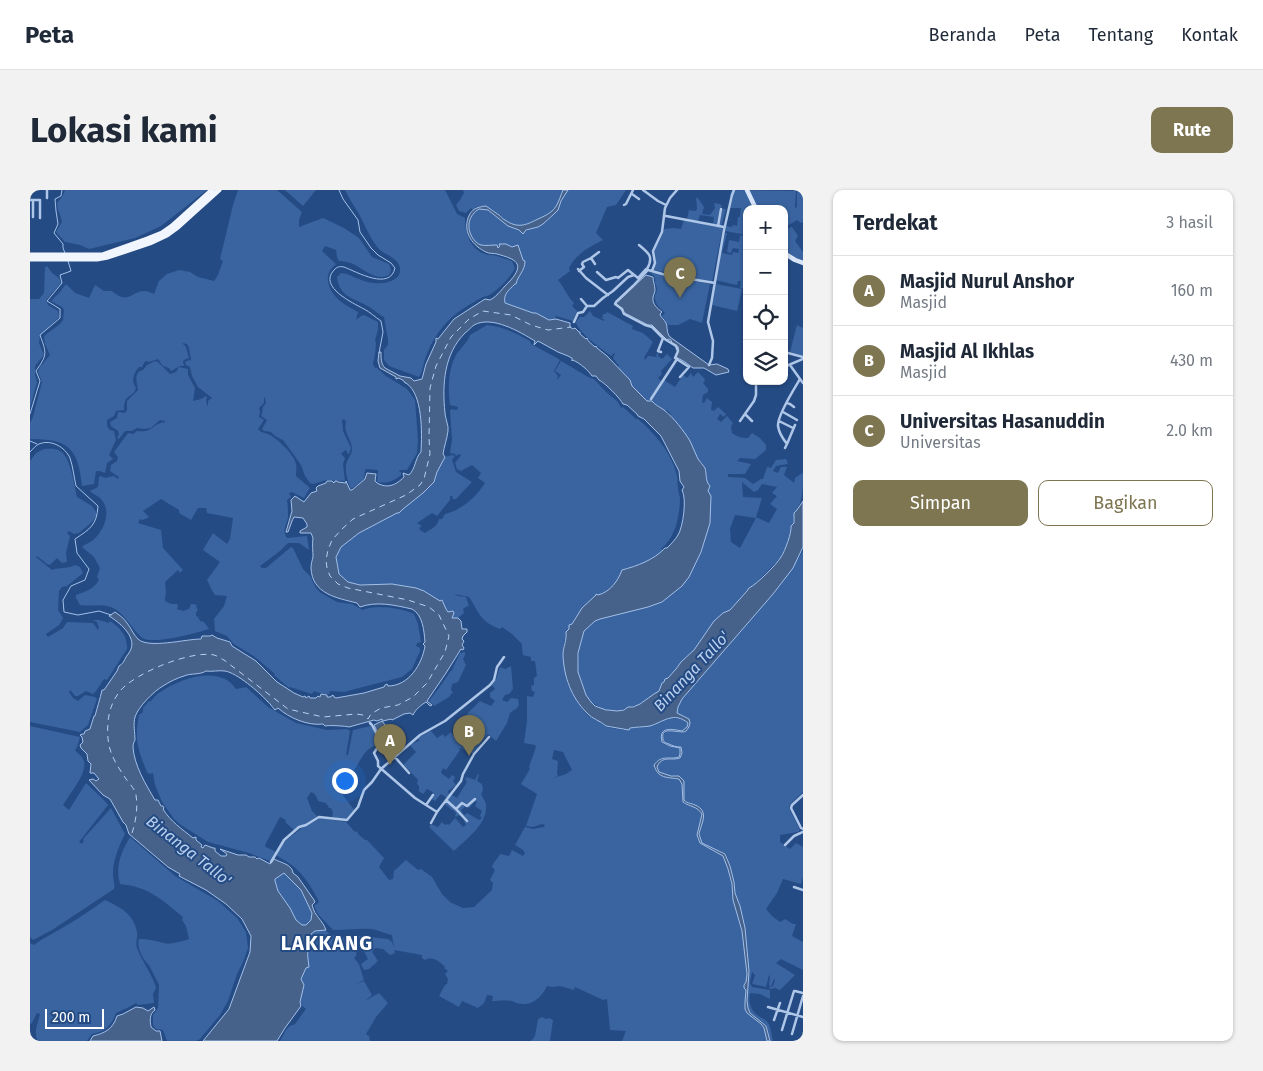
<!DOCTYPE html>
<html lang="id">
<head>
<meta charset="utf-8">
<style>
	body { margin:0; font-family:"Fira Sans",sans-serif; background:#f2f2f3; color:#1f2937 }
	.controls { position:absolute; right:15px; top:15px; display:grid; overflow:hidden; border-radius:10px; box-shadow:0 1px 4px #0004 }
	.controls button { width:45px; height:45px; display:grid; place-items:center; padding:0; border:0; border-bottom:1px solid #e0e1e3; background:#fff; color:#1f2937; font:25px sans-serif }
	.scale { position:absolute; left:15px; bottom:12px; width:59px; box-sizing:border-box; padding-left:5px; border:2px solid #fff; border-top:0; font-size:14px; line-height:18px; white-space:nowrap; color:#fff; -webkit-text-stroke:4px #254b84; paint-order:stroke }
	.you { position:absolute; left:314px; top:590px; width:18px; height:18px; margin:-12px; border:4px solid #fff; border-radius:50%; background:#1a73e8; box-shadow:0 0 0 8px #1a73e833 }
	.badge { display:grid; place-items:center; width:32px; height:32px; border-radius:50%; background:#7e7551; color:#fff; font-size:16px; font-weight:700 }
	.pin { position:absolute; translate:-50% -41px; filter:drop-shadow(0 1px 2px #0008) }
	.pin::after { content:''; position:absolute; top:26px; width:18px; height:15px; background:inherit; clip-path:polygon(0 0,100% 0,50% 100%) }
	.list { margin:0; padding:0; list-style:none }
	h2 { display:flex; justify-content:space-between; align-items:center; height:65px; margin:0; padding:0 20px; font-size:21px }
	h2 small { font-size:16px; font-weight:400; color:#747a83 }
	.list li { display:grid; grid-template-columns:32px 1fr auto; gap:15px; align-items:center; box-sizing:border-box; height:70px; padding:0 20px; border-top:1px solid #e0e1e3 }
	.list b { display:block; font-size:19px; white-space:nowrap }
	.list p { margin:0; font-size:16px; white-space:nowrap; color:#747a83 }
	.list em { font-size:16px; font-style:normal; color:#747a83 }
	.actions { display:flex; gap:10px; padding:15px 20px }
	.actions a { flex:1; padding:11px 0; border:1px solid #7e7551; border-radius:10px; text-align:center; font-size:18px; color:#7e7551 }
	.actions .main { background:#7e7551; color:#fff }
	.icon { flex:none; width:28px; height:28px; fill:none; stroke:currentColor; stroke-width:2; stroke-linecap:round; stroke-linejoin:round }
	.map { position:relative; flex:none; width:773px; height:851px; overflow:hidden; border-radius:10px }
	header { display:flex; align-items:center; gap:30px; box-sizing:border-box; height:70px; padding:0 25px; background:#fff; border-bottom:1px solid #e0e1e3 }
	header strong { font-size:24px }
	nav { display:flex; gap:28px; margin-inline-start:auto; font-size:18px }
	.intro { display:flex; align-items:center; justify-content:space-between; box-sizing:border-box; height:120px; padding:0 30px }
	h1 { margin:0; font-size:35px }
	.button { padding:12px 22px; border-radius:10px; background:#7e7551; color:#fff; font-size:18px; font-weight:700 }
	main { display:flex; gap:30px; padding:0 30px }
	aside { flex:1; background:#fff; border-radius:10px; box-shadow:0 1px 4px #0004 }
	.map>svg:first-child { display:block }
	.green { fill:#3964a0; fill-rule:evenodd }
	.water { fill:#46628b; stroke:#a2c0e9; fill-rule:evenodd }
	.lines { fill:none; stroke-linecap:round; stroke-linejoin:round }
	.stream { stroke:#a2c0e9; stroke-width:1 }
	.ferry { stroke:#b9d0ef; stroke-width:1; stroke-dasharray:6 5; stroke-linecap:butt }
	.street { stroke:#aec6e8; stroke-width:2.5 }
	.secondary { stroke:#d8e4f7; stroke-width:4.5 }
	.primary { stroke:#f0f5fe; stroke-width:5 }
	.labels { text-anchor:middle; stroke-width:4; stroke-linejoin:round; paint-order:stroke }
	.water-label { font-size:16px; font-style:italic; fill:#b9d0ef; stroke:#254b84 }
	.district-label { font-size:20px; font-weight:bold; letter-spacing:1px; fill:#fff; stroke:#254b84 }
</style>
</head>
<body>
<header>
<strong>Peta</strong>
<nav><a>Beranda</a><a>Peta</a><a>Tentang</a><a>Kontak</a></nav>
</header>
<div class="intro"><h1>Lokasi kami</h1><a class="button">Rute</a></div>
<main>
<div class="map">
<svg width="773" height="851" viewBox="0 0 773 851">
	<rect width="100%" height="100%" fill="#254b84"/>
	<path class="green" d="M 35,0 L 177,0 L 131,36 L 105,48 L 59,59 L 50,55 L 35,52 L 26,42 L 32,32 C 31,25 27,20 27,13 L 32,7 Z
		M 208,0 L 247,0 L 272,22 L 269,30 L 269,37 L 293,28 L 314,38 L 329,48 L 342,67 L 359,74 L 361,80 L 359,85 C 344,92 334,78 321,73 C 317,72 313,71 309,71 L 307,67 L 306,60 L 295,56 L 292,61 L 306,74 C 300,79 297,84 298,91 C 301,108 314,114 328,122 L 326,130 L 331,126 L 334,125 L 348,132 L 348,140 L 345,150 L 346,153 L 345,165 L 343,174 L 345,178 L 347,178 L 356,186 L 377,199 L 385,210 L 388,250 L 387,263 L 377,280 L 370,280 L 369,282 L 371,282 L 371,285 C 364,291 357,294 347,292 L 348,280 L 337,279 L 335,280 L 334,289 L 321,299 C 318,292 315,282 316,275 C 317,269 322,265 322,259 C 322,249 313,243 316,232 L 314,229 L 312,230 L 313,241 L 321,258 L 319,264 L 317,263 L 317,261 L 315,260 L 311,264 L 315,268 L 313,274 L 315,291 L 297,290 L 283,294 L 280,293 L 275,286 L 271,275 L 264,265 L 253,250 L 245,246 L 241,242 L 234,241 L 232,239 L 237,230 L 231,226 L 232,224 L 233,217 L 236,213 L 235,208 L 234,207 L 234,213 L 229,218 L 230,222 L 229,227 L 234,230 L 228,239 C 231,243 233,242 238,244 C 247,248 264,264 266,274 C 267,277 266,282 266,286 L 280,298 L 274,308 L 262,302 L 259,303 L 261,307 L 257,310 C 258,316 258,322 258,328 C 256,336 252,340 257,348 L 277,346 L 279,360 L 269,353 L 258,353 L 250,361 L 230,376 L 232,378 L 236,378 L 261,357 L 263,358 L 273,379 L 280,386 L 286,398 L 291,403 L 307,412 L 322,414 L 333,420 C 345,414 371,418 384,424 L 388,434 L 391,452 L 387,453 L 386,456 L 390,458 L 390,461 L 382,479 L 372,487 L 325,499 L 314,502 L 300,501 L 299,504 C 294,504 288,503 284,501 L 282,504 L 260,497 L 259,498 L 244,485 L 245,484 L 225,467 L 204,454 L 197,446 L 185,441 L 184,429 L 194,416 L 197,406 L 185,405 C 181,400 180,395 177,390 L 190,372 L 173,360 L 183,343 L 197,354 L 200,349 L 203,328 L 177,323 L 176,318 L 168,318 L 161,330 L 149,323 L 149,320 L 131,309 L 113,321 L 119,327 L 113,330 L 110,329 L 108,333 L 131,340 L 133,358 L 153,380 L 150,383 L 148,380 L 135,392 L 136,403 L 135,408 L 135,411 L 141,414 L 147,414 L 148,416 L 147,419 L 153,421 L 159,419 L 161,414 L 163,414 L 167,415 L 166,417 L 168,420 L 166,422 L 166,426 L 168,427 L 170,431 L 174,432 L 179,439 C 166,443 120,456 111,447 C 100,437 95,423 81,417 C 71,413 60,417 50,415 L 46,408 L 46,405 C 55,402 65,398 69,390 L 67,387 L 70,378 L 64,367 L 52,357 C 55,354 59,353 62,351 C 74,341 83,321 70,308 C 66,305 63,304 60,301 L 68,297 L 69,287 L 71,286 L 75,288 L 84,286 L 88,289 L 89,287 L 80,281 L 81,275 L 87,271 L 88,267 L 84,262 L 98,243 L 103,244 L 107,241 C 123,243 121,235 134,232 L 135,233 L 135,231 L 130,230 L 121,238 L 114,239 L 107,238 L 102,241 L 95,241 L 89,249 L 87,247 L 89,245 L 88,241 L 81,236 L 80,232 L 87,228 L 88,222 L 95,223 L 97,220 L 97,211 L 108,200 C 107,193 103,182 113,180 L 117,175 L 125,171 L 128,172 L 140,184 L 146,182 L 149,177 L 158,179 L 158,185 L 165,198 L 163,211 L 171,209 L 176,206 L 177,207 L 176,210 L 177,215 L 178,216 L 178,211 L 182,208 L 168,197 L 162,186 L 160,177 L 156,175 L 155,173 L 156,171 L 161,170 L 159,158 L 157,154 L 152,153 L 156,157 L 159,168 L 156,169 L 153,171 L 154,176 L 150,176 L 141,181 L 139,178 L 133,176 L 128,169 L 119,172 L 116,171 L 114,173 L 112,177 L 109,177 C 103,184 101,190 106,198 C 102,210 94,202 94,220 L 86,221 L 84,226 L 77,230 L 77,236 L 80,240 L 84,241 L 86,250 L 79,265 L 83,269 L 77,273 L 75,283 L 70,281 L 66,281 L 64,294 L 52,296 C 48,257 38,249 0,249 L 0,233 L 3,227 L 12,192 L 8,182 L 10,177 L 20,165 L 15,154 L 14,146 L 30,134 L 33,130 L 34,120 L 32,117 L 21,111 L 30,102 L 36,94 L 45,103 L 59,108 L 65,95 L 74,101 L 82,101 C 99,116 101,100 116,101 C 119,102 122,103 124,104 L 129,91 L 137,84 L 149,80 L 160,82 L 168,87 L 184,91 L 188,85 L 193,71 L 190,69 L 203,15 Z
		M 255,0 L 286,0 L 273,16 Z
		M 315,0 L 415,0 L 427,24 L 435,28 C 435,43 440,59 455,64 C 456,65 462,65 463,65 C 470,67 476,69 482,71 L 485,78 C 480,88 470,98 461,104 C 458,106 455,106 451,108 C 440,114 428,121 419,130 C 408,141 400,154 395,169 C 393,175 393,181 389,187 L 359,176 L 354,170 L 354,160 L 358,155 L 358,150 L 354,127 C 349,125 346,121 341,118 C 327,109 309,108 307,87 L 311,83 C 318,83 322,87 329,89 C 335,92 344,94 352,93 C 362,93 374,86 369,75 C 365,66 354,65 348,58 C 340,48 335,35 329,24 C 324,16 319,8 315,0 Z
		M 433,0 L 533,0 L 525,19 L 521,23 L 499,35 L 489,36 L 479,33 L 473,29 L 470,25 L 456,16 L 446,17 L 443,20 L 441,18 L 436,23 L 429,21 L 426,15 L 430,10 L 434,3 Z
		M 538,0 L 596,0 L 586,15 L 577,17 L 566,43 L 573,50 C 559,57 546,64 539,78 L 540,81 L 528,90 C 534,97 537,106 544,113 L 542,116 L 547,121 L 543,131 L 526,126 L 525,126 L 526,129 L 519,130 L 506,123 L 503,123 L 475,113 C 472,103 480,98 487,92 L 487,90 C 494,79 493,69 489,57 L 488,55 L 482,57 L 480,55 L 470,56 L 469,58 L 466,55 C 461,55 455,56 451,55 C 447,54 444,50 442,47 C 436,36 439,25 449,19 L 457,20 L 478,36 L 492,42 L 508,37 L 517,31 L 528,20 L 531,11 Z
		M 702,0 L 766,1 L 765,18 L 767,17 L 767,0 L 773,0 L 773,32 L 771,33 L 767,30 L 757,36 L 758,38 L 762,37 L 768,46 L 765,51 L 773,62 L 773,72 L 768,71 L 754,61 L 754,19 L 717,19 L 717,45 L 695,41 L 696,36 L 702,37 L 703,35 L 707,36 L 708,27 L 710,27 L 711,18 L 700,18 L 703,7 L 700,6 Z
		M 666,8 L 668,8 L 674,17 L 672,24 L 680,25 L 685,18 L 684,13 L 690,14 L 692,16 L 690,18 L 687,35 L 683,34 L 684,27 L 670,25 L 668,31 L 657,29 L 659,20 L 666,21 L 667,18 Z
		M 692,19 L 696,19 L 691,38 L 693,38 L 692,41 L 682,92 L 624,80 C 628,70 623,67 625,59 C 628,52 633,47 634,39 L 644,38 L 651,39 L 654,30 L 688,37 Z
		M 695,43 L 697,43 L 692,63 L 702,65 L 703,62 L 708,63 L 709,59 L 703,58 L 701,63 L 697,62 L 699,50 L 709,52 L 710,45 L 717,47 L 717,88 L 715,99 L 710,98 L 711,91 L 708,91 L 707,95 L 685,90 Z
		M 17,76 L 22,83 L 29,88 L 31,93 L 16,110 L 18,115 L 28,121 L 29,127 L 10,145 L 9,153 L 14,165 L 5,176 L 5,185 L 7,192 L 0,218 L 0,109 L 9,109 L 14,103 L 15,78 Z
		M 619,82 L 680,94 L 672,133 L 660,129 L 648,135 L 638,135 L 632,126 L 635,123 C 631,119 626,115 625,109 C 624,101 630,103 625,93 C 626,87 624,85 619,82 Z
		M 686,94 L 712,99 L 707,121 L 682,115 Z
		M 560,121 L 563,126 L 574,131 L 574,129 L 572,129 L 573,124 L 576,124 L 577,122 L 603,136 L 602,139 L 613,143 L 623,152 L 614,168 L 615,170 L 618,166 L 627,167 L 626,165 L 629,162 L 628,166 L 632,169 L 637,164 L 642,169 L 631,181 L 632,184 L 628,188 L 632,192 L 634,190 L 645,197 L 653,185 L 657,188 L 661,183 L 663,187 L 668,182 L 674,188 L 675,191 L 673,193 L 678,199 L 678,202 L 673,205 L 672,212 L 674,213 L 677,208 L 682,212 L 681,220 L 684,221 L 688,217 L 696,224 L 694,227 L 690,224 L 687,229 L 691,232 L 697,226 L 703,233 L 701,237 L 702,243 C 707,247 712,248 718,248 L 722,243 L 730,248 L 736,255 L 736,260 L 725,269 L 710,268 L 707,271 L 721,274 L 715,284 L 698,284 L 698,287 L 715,288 L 723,294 L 731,289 L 733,289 L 737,277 L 741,278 L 746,270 L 756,269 L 758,273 L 757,274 L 746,276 L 743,281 L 748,283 L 751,277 L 757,277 L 754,285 L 764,293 L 765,288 L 772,283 L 773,284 C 773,298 773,314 764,323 L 762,342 L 751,367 L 727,392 L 721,398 L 719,398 L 700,420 L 693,423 L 684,431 L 664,460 L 651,472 L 646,479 L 632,494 L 629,501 L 610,514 L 587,521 L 573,519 L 561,512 L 556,505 L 548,482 L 549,457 L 554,441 L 565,431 L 570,429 L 618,417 L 632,412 L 659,387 L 671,362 L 680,305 L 678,301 L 680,296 C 675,291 677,285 675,278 C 673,275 670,272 668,269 C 660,254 653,238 640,226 L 641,224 L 637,220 L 635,221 C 629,217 623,211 617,211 L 602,196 L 588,177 L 589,176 L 583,168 L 585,164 L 584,163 L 581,166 C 572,159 548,143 546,132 L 550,127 L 554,127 ZM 712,292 L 724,302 L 728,300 L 732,294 L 747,297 L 742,303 L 747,306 L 740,314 L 747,319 L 739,333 L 726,327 L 732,308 L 713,307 ZM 705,325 L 726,328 L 710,358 L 701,352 L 700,339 Z
		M 457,135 C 474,137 485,143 500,151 L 501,154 L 527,168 L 530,170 L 524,181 L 528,186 L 527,190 L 531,185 L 525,181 L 531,171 L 560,188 L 564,189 L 576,202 L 588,212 L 591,218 L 593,217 L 606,229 L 608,229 C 625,244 642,263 647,286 C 648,290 647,294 648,298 C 648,302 650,305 650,309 C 650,318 648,328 646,336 C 642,346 639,352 631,359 L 633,360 L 632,362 C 622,369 605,378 594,379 C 589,387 584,397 575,403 C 569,407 565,406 559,412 C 545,425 532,445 533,465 C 533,470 535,475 536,480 C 536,484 536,488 537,492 C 540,501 550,517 557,524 C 563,530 571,531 576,537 L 593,540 L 602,537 L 605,538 L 619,536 L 638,528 L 653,529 L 658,533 L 657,537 L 652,541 L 642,539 L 632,543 L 632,552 L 636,555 L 650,558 L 650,564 L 649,567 C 639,569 631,564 624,575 C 628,588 638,587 649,589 L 653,594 L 653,612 C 660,617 667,616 672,624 L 667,645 L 670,653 L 693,666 L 698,679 L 702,694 L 703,710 L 712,741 L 713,749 L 717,784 L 715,819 L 725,830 L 735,838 L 737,851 L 592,851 L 596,841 L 580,840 L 577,809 L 573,810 L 545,797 L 544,800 L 530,796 L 522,797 L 517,796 C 513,805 504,815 493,814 C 489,814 486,813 482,811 C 476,810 468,811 462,811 L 463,806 L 457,805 L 454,813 L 448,818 L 432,811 L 429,817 L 409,806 L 415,795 L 417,794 L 418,789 L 415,784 L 418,781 L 414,778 L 415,777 C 409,771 403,766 395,770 L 392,768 L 392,765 L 364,760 L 365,763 L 360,765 L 353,759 L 345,758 L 342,762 L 348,771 L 339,779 L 334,780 L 331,774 L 338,769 L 334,761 L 326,754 L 324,756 L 327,760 L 326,766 L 324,768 L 329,774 L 334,790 L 325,794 L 334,791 L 342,805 L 335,811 L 349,803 L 358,813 L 346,827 L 336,844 L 339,846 L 340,851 L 250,851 L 256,840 L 260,836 L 265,834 L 276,819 C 266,812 271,805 274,795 L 271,790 L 273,782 L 276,778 L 279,777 C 279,774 278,771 278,769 C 277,761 279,751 281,743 L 285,741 L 295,740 L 300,744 L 315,748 L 330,746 L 358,749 L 362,752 L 364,758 L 362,745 C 355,744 349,740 342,739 C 329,738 316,740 303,740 L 288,724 L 284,716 L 289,712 C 283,699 274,685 263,676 C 258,672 252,669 246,665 L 253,653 L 274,636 L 265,641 L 255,632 L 256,630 L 250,627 L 235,655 L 236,657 L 246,662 L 240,671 L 219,663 L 178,652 L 151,635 L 144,629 L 132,612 L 125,595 L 123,583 L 119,584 L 117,582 C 108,560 104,549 109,525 L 113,522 L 113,518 L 119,511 L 120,512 C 124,508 127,503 132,501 C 152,488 190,475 206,499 L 216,497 L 238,517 L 266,533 L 297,540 L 317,539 L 320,541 L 316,565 L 318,565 L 323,540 L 341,536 L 349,549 L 345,556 C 335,558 330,572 324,580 C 322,583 318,585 316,589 C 312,594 312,598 310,603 L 312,604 L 325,621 L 316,630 L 302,627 L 303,623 L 301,618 L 299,618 L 296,613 L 288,611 C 287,607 285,603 281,602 L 277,608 L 282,621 L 288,627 L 280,634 L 291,628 L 316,632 L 325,642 L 327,641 L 328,644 L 335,650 L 337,650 L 354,668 L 349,677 L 359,690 L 363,689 L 364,681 L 376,670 L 388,680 L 391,679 L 402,687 L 412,704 L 420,712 L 433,718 L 444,717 L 462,700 L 463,693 L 460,690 L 465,680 L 462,677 C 463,672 468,669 470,664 L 479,666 L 482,660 L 493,666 L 495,663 L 493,660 L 485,655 L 495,637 L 503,639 L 514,637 L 515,635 L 512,634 L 503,637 L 496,636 L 507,604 L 491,594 L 500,579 L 499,577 L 506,557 L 505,555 L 494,553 L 497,531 L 497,506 L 503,507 L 505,502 L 502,501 L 501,496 L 504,495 L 504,488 L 507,486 L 505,471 L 501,471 L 501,467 L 493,465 L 492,458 L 492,454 L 482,444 L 472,437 L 470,439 C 449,431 450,423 439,407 L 424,404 L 428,406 L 436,407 L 439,416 L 436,417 L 433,419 L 434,423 L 428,428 L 423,429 L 422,427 L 423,423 L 418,422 L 410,411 L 386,398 L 362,394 L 330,395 L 318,392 L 309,384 L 306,367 L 311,357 L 329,343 L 367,323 L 369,323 L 382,311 L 393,303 L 404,292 L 407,282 L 415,267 L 422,265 L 425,266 L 422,270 L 426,282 L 442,292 L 426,309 L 423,309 L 422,306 L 420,306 L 420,310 L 407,326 L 402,323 L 387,333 L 392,336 L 389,338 L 390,340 L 395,343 C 401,339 408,336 409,329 L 412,329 L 415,324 C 432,320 446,307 455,293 L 448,288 L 451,283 L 442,275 L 431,281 L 427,279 L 425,273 L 431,265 L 429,264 L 426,266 L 425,264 L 420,263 L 422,249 L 420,221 L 421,219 L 427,220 L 428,217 L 420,215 C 418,200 418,181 425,167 C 428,160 439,151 440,145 ZM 524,560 L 533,562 L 542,580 L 536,584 L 521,589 L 528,586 L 527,583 L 528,571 L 522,569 Z
		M 767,135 L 773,138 L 773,166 L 760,162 Z
		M 14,259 C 20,259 25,258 30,261 C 41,267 44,295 47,307 L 62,316 L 66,322 L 66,327 L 62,332 L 49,343 L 44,344 L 39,341 L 37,343 L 40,346 L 36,363 L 37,372 L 32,373 L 27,368 L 20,375 L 17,374 L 7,366 L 6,367 L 22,380 C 30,377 38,379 45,375 L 50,377 L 53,383 L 37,396 L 32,397 L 29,401 L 28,420 L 33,428 L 29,435 L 16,444 L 18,447 L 33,438 L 37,432 L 63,433 L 68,440 L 69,438 L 67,432 L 63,430 L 69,430 L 79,433 L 80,431 C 90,437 98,447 97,459 L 77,490 L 74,489 L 66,501 L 63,504 L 56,501 L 48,506 L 45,506 L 41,501 L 40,500 L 39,502 L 43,508 L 48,511 L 55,505 L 65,507 L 67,509 L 58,535 L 50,542 L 0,532 L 0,271 L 6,263 Z
		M 773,361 L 773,602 L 760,614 L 759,618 L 770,640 L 768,642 L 750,645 L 750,652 L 760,659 L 766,653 L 773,657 L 773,687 L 771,694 L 753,689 L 747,703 L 736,719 L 742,726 L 750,732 L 755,729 L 763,734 L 766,734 L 762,746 L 773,752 L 773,780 L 751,769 L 746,773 L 765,785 L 750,800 L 745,798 L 740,799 L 739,797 L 743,796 L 745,790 L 744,789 L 741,796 L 739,796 L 740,786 L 739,785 L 736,797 L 722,794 L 725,785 L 722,782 L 720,793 L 722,797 L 740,800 L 740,809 L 730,804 L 720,803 C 718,813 721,821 730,827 C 734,829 738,831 739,835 C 741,839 742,847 743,851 L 740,851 L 736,836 L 720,823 L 718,818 L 717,811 L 719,781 L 710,716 L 705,703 L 704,692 L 700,676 L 696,664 L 672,653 L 669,644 C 671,634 680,621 665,615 C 660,613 658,614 654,610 L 654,598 L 649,586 C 642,586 636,585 628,582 C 623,565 641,571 650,568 L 652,563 L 651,557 C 646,557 638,556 634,552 C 630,547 636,540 642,540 C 643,540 649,542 650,543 L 658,539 L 659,529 L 646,523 L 648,517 L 652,509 L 743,404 L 762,378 Z
		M 435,462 L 435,465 L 433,469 L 436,475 L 428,492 L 422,494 L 421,500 L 423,502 L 419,507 L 404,516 L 399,511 L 409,498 L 420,482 L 422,480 L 430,463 Z
		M 481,476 L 483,499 L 479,504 L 475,505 L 472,510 L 477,512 L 481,508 L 488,509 L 489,515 L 487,518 L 480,523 L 477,533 L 466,551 L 458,544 L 445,560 L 443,564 L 431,558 L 429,559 L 430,560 L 416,580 L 413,578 L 411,583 L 419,589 L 422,585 L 425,587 L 423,591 L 426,595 L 417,602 L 427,608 L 437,592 L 435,589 L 437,587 L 445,590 L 448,584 L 449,585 L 447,591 L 452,594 L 453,600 L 451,604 C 453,608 456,612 456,615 C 458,634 436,649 424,661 L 399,637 L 401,634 L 408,637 L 412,632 L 415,635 L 418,634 L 419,635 L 425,628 L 433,637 L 436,635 L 433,628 L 429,625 L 426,627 L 425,626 L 426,623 L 423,620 L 422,620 L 415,614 L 417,608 L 411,604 L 405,611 L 402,609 L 401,606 L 403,602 L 397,599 L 393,604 L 389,601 L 389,596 L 387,594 L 388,590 L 374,575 L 375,573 L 386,562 L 380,555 L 386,552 L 389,551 L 388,548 L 400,541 L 402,542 L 407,548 L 413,544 L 415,547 L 421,542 L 425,548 L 430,548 L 433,544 L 431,542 L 440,530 L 437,524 L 450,511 L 461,516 L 465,511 L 460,507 L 460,503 L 465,499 L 462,495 L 466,489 L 470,477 L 475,479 ZM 445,611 L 447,612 L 445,616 L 452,621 L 450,626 L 452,628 L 449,630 L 437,623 L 434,625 L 431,620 L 436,616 L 439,618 Z
		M 0,536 L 50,547 L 47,557 L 45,560 C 47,563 52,566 53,569 C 60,581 39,604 33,615 L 39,620 L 56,593 L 73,609 L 78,615 L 49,652 L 52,654 L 54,650 L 53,649 L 81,618 L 95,644 C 89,656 83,670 83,683 C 83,689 85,694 84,699 L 22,740 L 3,750 L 0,747 Z
		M 100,647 L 145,686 L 188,711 L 207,728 L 216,742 L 218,758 L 213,772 L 207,784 L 198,811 L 190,825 L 170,849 L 166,851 L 137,851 L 133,840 L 126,839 L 123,835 L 123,825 L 128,818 L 129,795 L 119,775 C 113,770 106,756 109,749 C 119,749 125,751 134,753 C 141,755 152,751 159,749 L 156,736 L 152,730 L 153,727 C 131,709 119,697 90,694 C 85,677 91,662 100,647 Z
		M 254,683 L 271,700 L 282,723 L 281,730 L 276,735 L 272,735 L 266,730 L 260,718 L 248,701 L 244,691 L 245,689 Z
		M 75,710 C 90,717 104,724 107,742 C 108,748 105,753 107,758 C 112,772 122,783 126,798 L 123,804 L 124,813 L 108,815 L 106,813 L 99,817 L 86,823 C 82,835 75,842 62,844 L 57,851 L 8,851 C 3,842 8,833 10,824 L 7,823 L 2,833 L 0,834 L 0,753 L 4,755 C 13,748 22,744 32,738 C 46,730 61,720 75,710 Z
		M 512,827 L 516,829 L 519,828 L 523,830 L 520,851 L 501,851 L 505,846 L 508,829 Z"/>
	<path class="water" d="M 533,0 L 538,0 L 531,11 L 528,20 L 524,24 L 513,34 L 508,37 L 496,40 L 493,44 L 489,40 L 478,36 L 458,20 L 449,19 C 439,25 436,36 442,47 C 444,50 447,54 451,55 C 455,56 462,55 467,55 L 468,58 L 470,56 L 469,54 L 476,54 L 482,57 L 488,55 L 493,70 L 495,71 C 495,81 488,85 486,94 L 485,94 C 479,100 473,104 475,113 L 503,123 L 506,123 L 519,130 L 526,129 L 540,133 L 540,137 L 543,139 L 545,138 L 549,142 L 550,142 L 550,144 L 556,149 L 557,148 C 558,152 562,154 565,157 L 566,156 L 567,158 L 577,166 L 600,190 L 602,196 L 617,211 L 622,211 C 625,215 630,217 634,220 C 643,227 654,241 660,251 C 663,257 665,263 668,269 C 670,272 673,275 675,278 C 677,285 675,291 680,296 L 678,301 L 681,306 L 680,333 L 671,362 L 659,387 L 652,396 L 632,412 L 618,417 L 570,429 L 565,431 L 554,441 L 548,463 L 548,482 L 556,505 L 561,512 L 565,516 L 576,520 L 578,520 L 587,521 L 594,520 L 598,517 L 603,517 L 610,514 L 624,504 L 629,501 L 632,493 L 634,492 L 635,489 L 638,488 L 646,479 L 651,472 L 664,460 L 684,431 L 693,423 L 700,420 L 717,401 L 719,398 C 726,395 747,374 751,367 C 755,361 762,342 761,336 L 764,333 L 764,323 L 767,320 L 773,311 L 773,357 L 763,378 L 743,404 L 652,509 L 648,517 L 647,523 L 659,529 L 660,533 C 660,535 658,539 656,541 C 651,545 630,534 633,549 C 633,552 636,553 639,554 C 643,556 646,557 651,557 L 652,563 L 650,568 C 641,571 632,565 627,577 L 629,582 L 641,586 L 649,586 L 654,591 L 654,610 C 658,614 661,613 665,615 C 680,621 671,634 669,644 L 672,653 L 695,664 L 700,676 L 704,692 L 705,703 L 710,716 L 715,738 L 719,781 L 717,811 L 718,818 L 720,823 L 736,836 L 740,851 L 737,851 L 734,838 L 731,834 L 717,823 L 715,819 L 715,812 L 716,800 L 714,798 L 714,795 L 716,792 L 717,784 L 712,741 L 703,710 L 702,694 L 698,679 L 693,666 L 670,653 L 667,645 L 672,624 C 667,616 660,617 653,612 L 652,594 L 649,589 C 637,587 628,589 624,575 C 632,564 639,570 649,567 L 650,564 L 650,558 L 640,556 L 632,552 C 628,536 642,539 652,541 L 657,537 L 658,533 C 644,521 633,532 620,536 C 613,537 606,537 600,538 L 599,540 L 576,536 C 571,531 562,529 557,523 C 541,507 534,487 533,465 C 533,457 537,450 536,442 L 539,439 L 539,435 L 542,434 L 552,418 L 566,405 L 566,404 L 568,405 C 580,402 588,391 592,380 C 607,376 624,370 635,358 L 637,358 C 641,354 645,350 648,345 C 653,337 657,309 652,300 L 654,297 L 650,291 L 649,281 L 631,246 L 614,229 L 608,226 L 607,224 L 597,215 L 593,214 C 591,209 574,192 569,190 L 566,186 L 562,186 C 558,180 551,174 543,170 L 542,171 L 542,168 L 538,166 L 528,162 L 508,151 L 504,155 L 505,151 C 490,142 462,125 444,135 C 441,137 438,141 435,143 C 414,164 412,194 415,223 C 415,228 419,236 418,241 C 417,249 414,257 413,264 L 415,267 L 407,282 L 404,292 L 393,303 L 373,319 L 369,323 L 367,323 L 329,343 L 311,357 L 306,367 L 309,384 L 318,392 L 330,395 L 362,394 L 386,398 L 394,401 L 410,411 L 412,410 L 416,419 L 418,422 L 423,421 L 424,423 L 422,428 L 428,428 L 431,431 L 432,439 L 437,439 L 437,442 L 433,446 L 432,449 L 434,451 L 432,455 L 434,458 L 433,460 L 431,459 L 416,483 L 399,508 L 397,511 L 402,515 L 400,516 L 396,512 C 391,515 385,520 383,525 L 380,523 L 374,524 L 362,530 L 361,529 L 353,531 L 352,529 L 347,531 L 344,530 L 319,537 C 316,536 298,535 295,536 L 293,534 C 278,536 259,528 248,518 L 245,520 C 242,517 240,513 237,511 C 229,502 207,483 195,481 C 189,480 182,482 176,481 C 170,485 161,483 154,486 C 147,488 139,492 133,496 C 124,501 108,517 105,527 C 103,534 105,543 105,550 C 104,552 103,554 103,557 C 104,575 116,595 125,610 L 128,610 L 131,616 L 133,616 L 134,618 L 133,619 C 140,631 152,639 163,648 L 166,647 L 166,650 L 172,655 L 171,657 L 173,658 L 175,655 L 183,658 L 185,658 L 185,661 L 191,666 L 196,666 L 197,664 L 190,659 L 208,665 L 216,665 L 219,667 L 225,667 L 227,669 L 229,668 L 240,674 L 244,669 C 251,673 262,674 263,683 L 268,687 L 284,710 L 285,712 L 282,715 C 285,727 292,729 296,740 L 285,741 L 281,744 C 279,751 277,761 278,769 C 278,772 279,774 279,777 L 276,778 L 271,789 L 274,795 L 270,812 L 271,816 L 255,838 L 247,851 L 173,851 L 199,819 L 220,762 L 221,746 L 212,729 L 196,714 L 176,700 L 149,686 L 150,684 L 138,677 L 99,644 L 96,635 L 93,632 L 80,609 L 73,605 L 59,590 L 63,589 L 66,591 L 69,589 L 64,583 L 60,583 L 61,574 L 58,571 L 57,564 L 51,558 L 50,555 L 53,552 L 52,547 L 50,545 L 52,544 L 54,544 L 55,541 L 60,539 L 64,526 L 65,526 C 67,518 70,509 72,500 L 74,500 L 87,481 L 89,476 C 93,474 94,471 96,467 C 98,464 100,462 101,459 C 106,446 89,432 79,426 L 85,422 C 89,425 94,428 97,433 C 101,438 103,444 108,449 C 118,459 156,449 171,449 L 172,446 L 180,446 L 182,445 L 187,448 L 200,452 L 202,456 L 226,471 L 247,492 L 264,503 L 273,507 L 275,506 L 276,508 L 279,506 L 280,508 L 286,508 L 288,506 L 290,507 L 291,504 L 297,505 L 297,507 L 300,507 L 303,505 L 304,507 L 306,508 L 334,503 L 354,497 L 355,495 L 357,494 L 358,496 C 379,496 392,474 395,456 L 393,454 L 395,452 C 394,441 393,425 382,419 C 364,415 347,411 330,417 L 327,413 C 307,408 282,404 281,378 C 281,374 282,371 283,367 C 283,361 282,354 283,348 L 281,343 L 270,343 L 270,341 L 277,337 L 277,334 L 273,328 L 264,327 L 262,331 L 258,342 L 256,342 L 262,321 L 261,310 L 265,306 L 274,312 L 281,303 L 287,301 L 286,298 L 288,296 L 296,293 L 297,291 L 302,291 L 304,293 L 305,291 L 307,291 L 308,292 L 316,293 L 316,291 L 320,300 L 322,300 L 335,289 L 337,283 L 346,284 L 345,291 L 347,293 C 358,299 366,295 374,287 L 373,283 L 379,285 C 386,278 385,268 391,262 C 392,243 393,204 376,193 L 375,193 L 374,191 L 369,188 L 366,189 L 366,187 L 350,178 L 348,171 L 349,162 L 351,162 C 351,168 351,174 355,178 L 370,186 L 381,188 L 384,191 L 392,189 L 396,174 L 406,152 L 406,148 L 408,149 L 424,129 L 455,109 L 460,110 C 468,106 473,97 480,91 C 496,73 485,69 467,64 C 464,63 459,64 456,62 C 443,56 433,43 438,28 C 441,19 447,17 456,16 C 460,19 465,22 469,25 C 471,26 472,29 475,30 C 488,39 496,35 508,29 C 526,21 526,18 533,0 ZM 254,683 L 271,700 L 282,723 L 281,730 L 276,735 L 272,735 L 266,730 L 260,718 L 248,701 L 245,691 L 245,689 Z
		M 616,85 L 623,87 C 623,91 625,96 625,100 C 625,103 623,105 623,108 C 622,114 628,119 632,122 L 630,124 C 631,128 634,129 636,133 C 638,138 636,142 640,147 L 679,175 L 687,174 L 698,179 L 699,182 L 686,185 L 674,178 L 663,178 L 655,172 L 646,167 C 648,161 652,156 642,153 L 641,150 L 639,149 L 637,150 L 622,135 L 618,135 L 593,122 L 586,113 Z
		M 352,531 L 360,541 L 351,549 L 344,535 Z
		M 106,817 L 113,818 L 118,821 L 124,817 L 125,820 C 119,824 120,831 121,837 L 126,841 L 130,841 L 132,851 L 60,851 L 63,846 C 75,843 83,839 87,826 L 93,824 Z"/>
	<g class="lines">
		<path class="stream" d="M 32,0 L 31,6 L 25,9 L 26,21 L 28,34 L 24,43 L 33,54 L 33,58 L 35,63
			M 309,0 L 313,9 L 328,30 L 330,42 L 341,58 L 348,65 L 361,73 L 365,78 C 360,101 327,82 314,77 C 309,76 307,77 304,80 C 288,97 323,113 334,119 C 340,122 345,127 351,131 L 353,142 L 349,163
			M 0,224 L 10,191 L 6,181 C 17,165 17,164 10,145 L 30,128 L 30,119 L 17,111 L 32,93 L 30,85 L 41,81 L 38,71
			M 0,251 L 7,254
			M 0,262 C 3,259 6,255 9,254 C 21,249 35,257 40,268 C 43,277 44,287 46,296 L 68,316 C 67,335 60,339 45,349 L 47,363 L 59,379 L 55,390 L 41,396 L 33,410 L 34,422 L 48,425 L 69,421 L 81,425"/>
		<path class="ferry" d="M 102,643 C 106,631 108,617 106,605 C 105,599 99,593 96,589 C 82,568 76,558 78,532 C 79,520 83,510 90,501 C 105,483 161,460 184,465 C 188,466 191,469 194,470 L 258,519 L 293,527 L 326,524 L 333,525 L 338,529 L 341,524 L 351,518 L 368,515 L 383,507 L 397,493 L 415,462 L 419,446 L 409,425 L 399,417 L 378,410 L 318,398 L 308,394 L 300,386 L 297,378 L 296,370 L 298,360 L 302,350 L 312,339 L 323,329 L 376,305 L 390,295 L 394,289 L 400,264 L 399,248 L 400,198 L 406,176 L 421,147 L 439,129 L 453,121 L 481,125 L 501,135 L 518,140 L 541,137"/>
		<path class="street" d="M 613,0 L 628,11 L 636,15
			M 602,4 L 609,9
			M 17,8 L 17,0
			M 0,10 L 10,10 L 10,28
			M 594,15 L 596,14 L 603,0
			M 636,26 L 694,37
			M 3,27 L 3,10
			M 688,36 L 691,19
			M 609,55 C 619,63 624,67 617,79
			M 561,68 L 569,62
			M 548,79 L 556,88 L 578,105
			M 618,80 L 603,96 L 586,112 L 585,114 L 592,119 L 594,124 L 615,135 L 622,137 L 633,148 L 646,156 L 648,161 L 645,168 L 659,177 L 650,187
			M 618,80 L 636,85 L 685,93
			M 549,81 L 554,77 L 552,74 L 553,72 L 561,68 L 565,74
			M 622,81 L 625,73 L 623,61 L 632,42 L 635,18 L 640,8 L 647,0
			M 567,82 L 576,90 L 586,87 L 588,88 L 598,80 L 608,88 L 616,79 L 617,79
			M 551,109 L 557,116 L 564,116 L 573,108 L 583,101 L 598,87 L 604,85
			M 544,132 L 548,123 L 553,122 L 557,116
			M 631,162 L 628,161 L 633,148
			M 758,163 L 773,167
			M 679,175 L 682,168 L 683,151 L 678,132 L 694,40 L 702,5 L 704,0
			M 760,175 L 770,189
			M 754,177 L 773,169
			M 621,209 L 647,169
			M 757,213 L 760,214 L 764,217
			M 753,222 L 767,230
			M 715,224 L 722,231
			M 710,231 L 724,211 L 726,205 L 726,191
			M 749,231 L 763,238
			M 757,254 L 765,235
			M 755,258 L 757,254 C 753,249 749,243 748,236 C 747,226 764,199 770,189 L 773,193
			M 340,533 L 342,535 L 351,552 L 344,563 L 348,571 L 348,576 L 385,608 L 407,622 L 431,591 L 433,584 L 444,564 L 459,547
			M 353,556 L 364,566 L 379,583
			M 773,605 L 762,615 L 761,618 L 771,638 L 773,639
			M 416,610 L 426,619 L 437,631
			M 396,615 L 403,605
			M 426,619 L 432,613 L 437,616 L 445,609
			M 401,633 L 407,622
			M 755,655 L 764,646 L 773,642
			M 241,672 L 254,650 L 269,637 L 276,635 L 289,627 L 317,630 L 328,617 L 334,600 L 342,592 L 351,579 L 390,545 L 415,531 L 460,495 L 464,490 L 467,477 L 474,467
			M 764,697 L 773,700
			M 738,817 L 773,827
			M 744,830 L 750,813
			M 752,840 L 764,801 L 765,801 L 773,803
			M 762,844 L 773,806
			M 772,847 L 773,847"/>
		<path class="secondary" d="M 717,0 L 726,19
			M 754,63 L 765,70 L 773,73"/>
		<path class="primary" d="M 0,65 L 72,65 L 117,49 L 132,43 L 142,36 L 182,0
			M 0,69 L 67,69 L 78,67 L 120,53 L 137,45 L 148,37 L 189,0"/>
	</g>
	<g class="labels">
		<g class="water-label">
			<text transform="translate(661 481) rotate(-47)" y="6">Binanga Tallo'</text>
			<text transform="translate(159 660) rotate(38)" y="6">Binanga Tallo'</text>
		</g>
		<g class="district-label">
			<text x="297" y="760">LAKKANG</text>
		</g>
	</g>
</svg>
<div class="controls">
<button>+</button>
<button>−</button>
<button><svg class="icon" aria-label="locate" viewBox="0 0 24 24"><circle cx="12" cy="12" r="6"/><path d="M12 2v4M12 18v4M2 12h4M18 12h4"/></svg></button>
<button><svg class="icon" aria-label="layers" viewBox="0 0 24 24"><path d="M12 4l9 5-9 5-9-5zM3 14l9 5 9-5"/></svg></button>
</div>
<div class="scale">200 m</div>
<div class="you"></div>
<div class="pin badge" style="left:360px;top:575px">A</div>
<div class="pin badge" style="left:439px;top:566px">B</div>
<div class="pin badge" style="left:650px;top:108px">C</div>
</div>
<aside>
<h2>Terdekat<small>3 hasil</small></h2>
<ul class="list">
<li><span class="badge">A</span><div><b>Masjid Nurul Anshor</b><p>Masjid</p></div><em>160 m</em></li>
<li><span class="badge">B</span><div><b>Masjid Al Ikhlas</b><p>Masjid</p></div><em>430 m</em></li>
<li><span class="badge">C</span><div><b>Universitas Hasanuddin</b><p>Universitas</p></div><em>2.0 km</em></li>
</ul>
<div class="actions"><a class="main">Simpan</a><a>Bagikan</a></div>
</aside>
</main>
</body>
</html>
